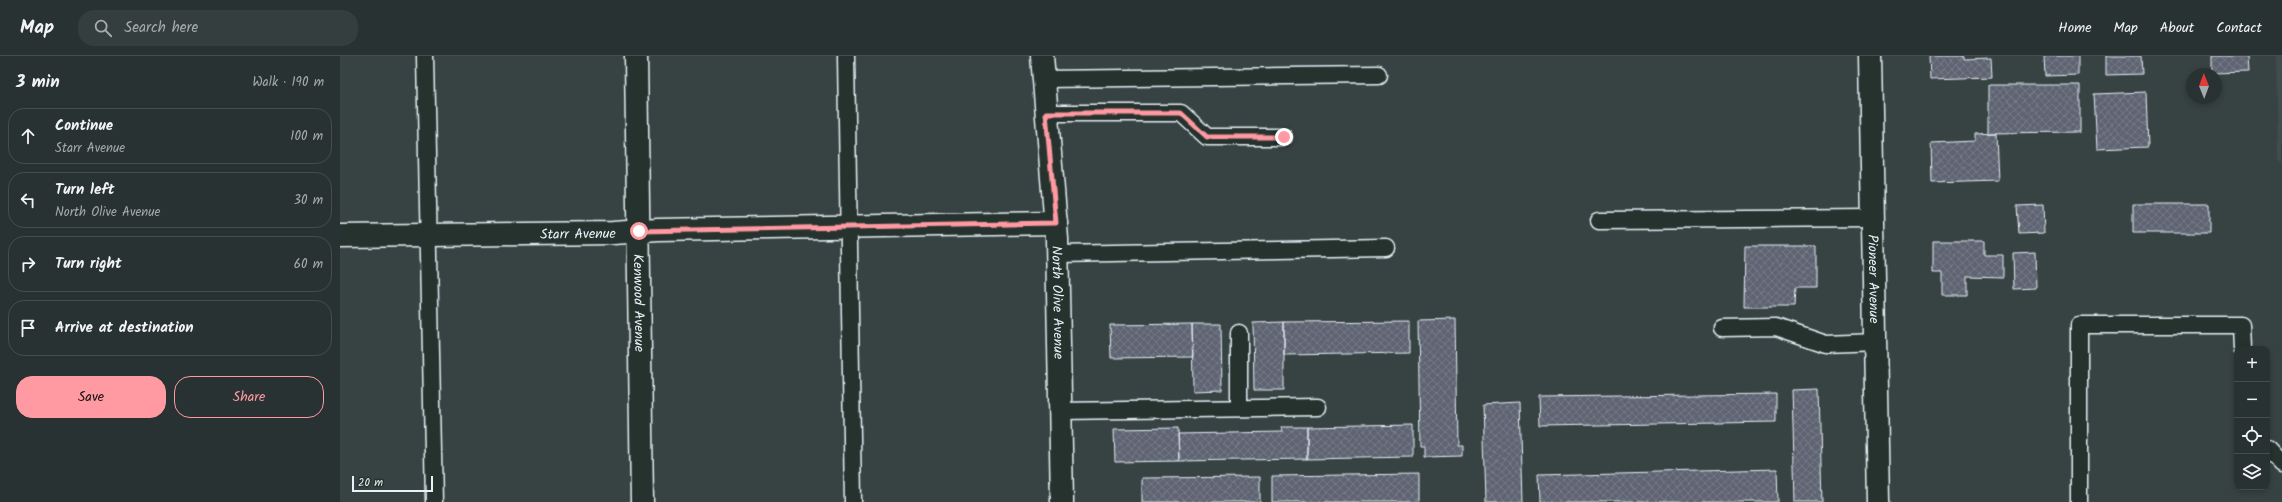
<!DOCTYPE html>
<html lang="en">
<head>
<meta charset="utf-8">
<style>
	body { margin:0; font-family:Kalam,sans-serif; background:#353e3e; color:#f1f3f6 }
	.controls { position:absolute; right:12px; bottom:12px; display:grid; overflow:hidden; border-radius:8px; box-shadow:0 2px 6px #0003 }
	.controls button { width:36px; height:36px; display:grid; place-items:center; padding:0; border:0; border-bottom:1px solid #454d4d; background:#293232; color:#f1f3f6; font:20px sans-serif }
	.compass { position:absolute; left:1846px; top:12px; width:36px; height:36px; border-radius:50%; background:#293232; box-shadow:0 2px 6px #0003; rotate:359deg }
	.scale { position:absolute; left:12px; bottom:10px; width:81px; box-sizing:border-box; padding-left:4px; border:2px solid #e8f1f8; border-top:0; font-size:11px; line-height:14px; white-space:nowrap; color:#e8f1f8; -webkit-text-stroke:3px #26332d; paint-order:stroke }
	.stop { position:absolute; width:12px; height:12px; margin:-9px; border:3px solid #ff9aa2; border-radius:50%; background:#fff }
	.stop.end { background:#ff9aa2; border-color:#fff; box-shadow:0 1px 4px #0008 }
	.list { margin:0; padding:0; list-style:none }
	h2 { display:flex; justify-content:space-between; align-items:center; height:52px; margin:0; padding:0 16px; font-size:17px }
	h2 small { font-size:13px; font-weight:400; color:#a5aaac }
	.list li { display:grid; grid-template-columns:26px 1fr auto; gap:12px; align-items:center; box-sizing:border-box; height:56px; margin:0 8px 8px; padding:0 8px; border:1px solid #454d4d; border-radius:16px }
	.list b { display:block; font-size:15px; white-space:nowrap }
	.list p { margin:0; font-size:13px; white-space:nowrap; color:#a5aaac }
	.list em { font-size:13px; font-style:normal; color:#a5aaac }
	.actions { display:flex; gap:8px; padding:12px 16px }
	.actions a { flex:1; padding:9px 0; border:1px solid #ff9aa2; border-radius:16px; text-align:center; font-size:14px; color:#ff9aa2 }
	.actions .main { background:#ff9aa2; color:#111 }
	.icon { flex:none; width:22px; height:22px; fill:none; stroke:currentColor; stroke-width:2; stroke-linecap:round; stroke-linejoin:round }
	.map { position:relative; flex:none; width:1942px; height:446px; overflow:hidden }
	header { display:flex; align-items:center; gap:24px; box-sizing:border-box; height:56px; padding:0 20px; background:#293232; border-bottom:1px solid #454d4d }
	header strong { font-size:19px }
	nav { display:flex; gap:22px; margin-inline-start:auto; font-size:14px }
	.search { width:280px; height:36px; background:#353e3e; display:flex; align-items:center; gap:10px; box-sizing:border-box; padding:0 14px; border-radius:16px; color:#a5aaac; font-size:15px }
	main { display:flex }
	aside { flex:1; background:#293232 }
	.map>svg:first-child { display:block }
	.built { fill:#434c50 }
	.building { fill:url(#building-cross-hatch); stroke:#e8f1f8 }
	.lines { fill:none; stroke-linecap:round; stroke-linejoin:round }
	.service-casing { stroke:#e8f1f8; stroke-width:19 }
	.minor-casing { stroke:#e8f1f8; stroke-width:25 }
	.tertiary-casing { stroke:#e8f1f8; stroke-width:25 }
	.service { stroke:#26332d; stroke-width:16 }
	.minor { stroke:#26332d; stroke-width:22 }
	.tertiary { stroke:#26332d; stroke-width:22 }
	.route { stroke:#ff9aa2; stroke-width:5 }
	.labels { text-anchor:middle; stroke-width:3; stroke-linejoin:round; paint-order:stroke }
	.street-label { font-size:14px; fill:#e8f1f8; stroke:#26332d }
</style>
</head>
<body>
<header>
<strong>Map</strong>
<div class="search"><svg class="icon" aria-label="search" viewBox="0 0 24 24"><circle cx="10" cy="10" r="6"/><path d="M15 15l6 6"/></svg>Search here</div>
<nav><a>Home</a><a>Map</a><a>About</a><a>Contact</a></nav>
</header>
<main>
<aside>
<h2>3 min<small>Walk · 190 m</small></h2>
<ul class="list">
<li><svg class="icon" aria-label="ahead" viewBox="0 0 24 24"><path d="M12 20V5M6 11l6-6 6 6"/></svg><div><b>Continue</b><p>Starr Avenue</p></div><em>100 m</em></li>
<li><svg class="icon" aria-label="left" viewBox="0 0 24 24"><path d="M17 20v-9H6M10 6l-5 5 5 5"/></svg><div><b>Turn left</b><p>North Olive Avenue</p></div><em>30 m</em></li>
<li><svg class="icon" aria-label="right" viewBox="0 0 24 24"><path d="M7 20v-9h11M14 6l5 5-5 5"/></svg><div><b>Turn right</b></div><em>60 m</em></li>
<li><svg class="icon" aria-label="arrive" viewBox="0 0 24 24"><path d="M6 21V4h12l-3 4 3 4H6"/></svg><div><b>Arrive at destination</b></div></li>
</ul>
<div class="actions"><a class="main">Save</a><a>Share</a></div>
</aside>
<div class="map">
<svg width="1942" height="446" viewBox="0 0 1942 446">
	<defs>
		<pattern id="building-cross-hatch" width="8" height="8" patternUnits="userSpaceOnUse"><rect width="8" height="8" fill="#5e6472"/><path d="M0 0l8 8M0 8l8-8" fill="none" stroke="#757b87"/></pattern>
	</defs>
	<rect width="100%" height="100%" fill="#374242"/>
	<filter id="ink" filterUnits="userSpaceOnUse"><feTurbulence type="fractalNoise" baseFrequency=".025" numOctaves="2"/><feDisplacementMap in="SourceGraphic" scale="8" xChannelSelector="R" yChannelSelector="G"/><feConvolveMatrix kernelMatrix="1 2 1 2 8 2 1 2 1" color-interpolation-filters="sRGB"/></filter>
	<g filter="url(#ink)">
		<path class="built" d="M 1936,0 L 1942,0 L 1942,108 L 1938,104 Z"/>
		<path class="building" d="M 1589,0 L 1624,0 L 1624,3 L 1651,2 L 1652,21 L 1590,23 Z
			M 1704,0 L 1738,0 L 1738,19 L 1705,20 Z
			M 1766,0 L 1801,0 L 1802,18 L 1766,19 Z
			M 1872,0 L 1907,0 L 1908,16 L 1872,17 Z
			M 1648,29 L 1740,29 L 1740,76 L 1648,77 Z
			M 1806,36 L 1808,91 L 1757,93 L 1754,38 Z
			M 1656,77 L 1658,125 L 1592,127 L 1591,87 L 1635,85 L 1635,78 Z
			M 1793,148 L 1869,148 L 1869,177 L 1793,177 Z
			M 1703,149 L 1704,177 L 1679,178 L 1677,150 Z
			M 1593,185 L 1644,185 L 1644,199 L 1663,199 L 1663,221 L 1627,220 L 1627,239 L 1602,239 L 1602,217 L 1593,217 Z
			M 1405,190 L 1476,190 L 1476,232 L 1455,232 L 1454,251 L 1404,251 Z
			M 1695,196 L 1696,232 L 1674,233 L 1673,197 Z
			M 1115,264 L 1117,389 L 1122,389 L 1122,400 L 1084,401 L 1084,390 L 1080,390 L 1078,265 Z
			M 1069,265 L 1069,297 L 944,299 L 944,266 Z
			M 944,266 L 944,334 L 914,334 L 913,267 Z
			M 852,268 L 853,301 L 771,302 L 770,269 Z
			M 852,268 L 881,268 L 882,334 L 853,335 Z
			M 1479,333 L 1482,446 L 1455,446 L 1452,334 Z
			M 1436,338 L 1436,366 L 1200,370 L 1199,341 Z
			M 1180,347 L 1183,446 L 1146,446 L 1143,349 Z
			M 1073,369 L 1073,401 L 967,403 L 967,371 Z
			M 941,371 L 967,371 L 967,403 L 839,405 L 838,378 L 942,376 Z
			M 838,372 L 839,405 L 775,406 L 774,373 Z
			M 1437,413 L 1438,446 L 1200,446 L 1199,419 Z
			M 1079,418 L 1079,446 L 932,446 L 932,420 Z
			M 920,421 L 920,446 L 802,446 L 802,422 Z"/>
		<g class="lines">
			<g class="service-casing">
				<path id="service" d="M 85,0 L 94,446
					M 506,0 L 513,446
					M 703,23 L 1039,19
					M 707,57 L 841,57 L 867,81 L 944,81
					M 1259,164 L 1534,162
					M 718,198 L 1046,192
					M 1382,272 L 1436,271 L 1486,288 L 1536,286
					M 899,277 L 899,352
					M 721,355 L 978,351
					M 1927,393 L 1942,409
					M 1739,446 L 1739,269 L 1901,269 L 1902,293"/>
			</g>
			<g class="minor-casing">
				<g id="minor">
					<path id="s1" d="M 296,0 L 302,446"/>
					<path id="s2" d="M 1530,0 L 1538,446"/>
					<path id="s3" d="M 0,180 L 273,177 L 318,174 L 716,167"/>
				</g>
			</g>
			<g class="tertiary-casing">
				<g id="tertiary">
					<path id="s4" d="M 702,0 L 717,183 L 722,446"/>
				</g>
			</g>
			<use href="#service" class="service"/>
			<use href="#minor" class="minor"/>
			<use href="#tertiary" class="tertiary"/>
		</g>
	</g>
	<g class="lines" filter="url(#ink)">
		<path class="route" d="M 299,175 L 716,167 L 706,57 L 841,57 L 867,81 L 944,81"/>
	</g>
	<g class="labels">
		<g class="street-label">
			<text dy="5" stroke="none"><textPath href="#s3" startOffset="238">Starr Avenue</textPath></text>
			<text dy="5" stroke="none"><textPath href="#s2" startOffset="223">Pioneer Avenue</textPath></text>
			<text dy="5" stroke="none"><textPath href="#s1" startOffset="247">Kenwood Avenue</textPath></text>
			<text dy="5" stroke="none"><textPath href="#s4" startOffset="247">North Olive Avenue</textPath></text>
		</g>
	</g>
</svg>
<div class="controls">
<button>+</button>
<button>−</button>
<button><svg class="icon" aria-label="locate" viewBox="0 0 24 24"><circle cx="12" cy="12" r="6"/><path d="M12 2v4M12 18v4M2 12h4M18 12h4"/></svg></button>
<button><svg class="icon" aria-label="layers" viewBox="0 0 24 24"><path d="M12 4l9 5-9 5-9-5zM3 14l9 5 9-5"/></svg></button>
</div>
<svg class="compass" viewBox="-18 -18 36 36"><path d="M0-13l5 13h-10z" fill="#e53935"/><path d="M0 13l5-13h-10z" fill="#a5aaac"/></svg>
<div class="scale">20 m</div>
<div class="stop" style="left:299px;top:175px"></div>
<div class="stop end" style="left:944px;top:81px"></div>
</div>
</main>
</body>
</html>
